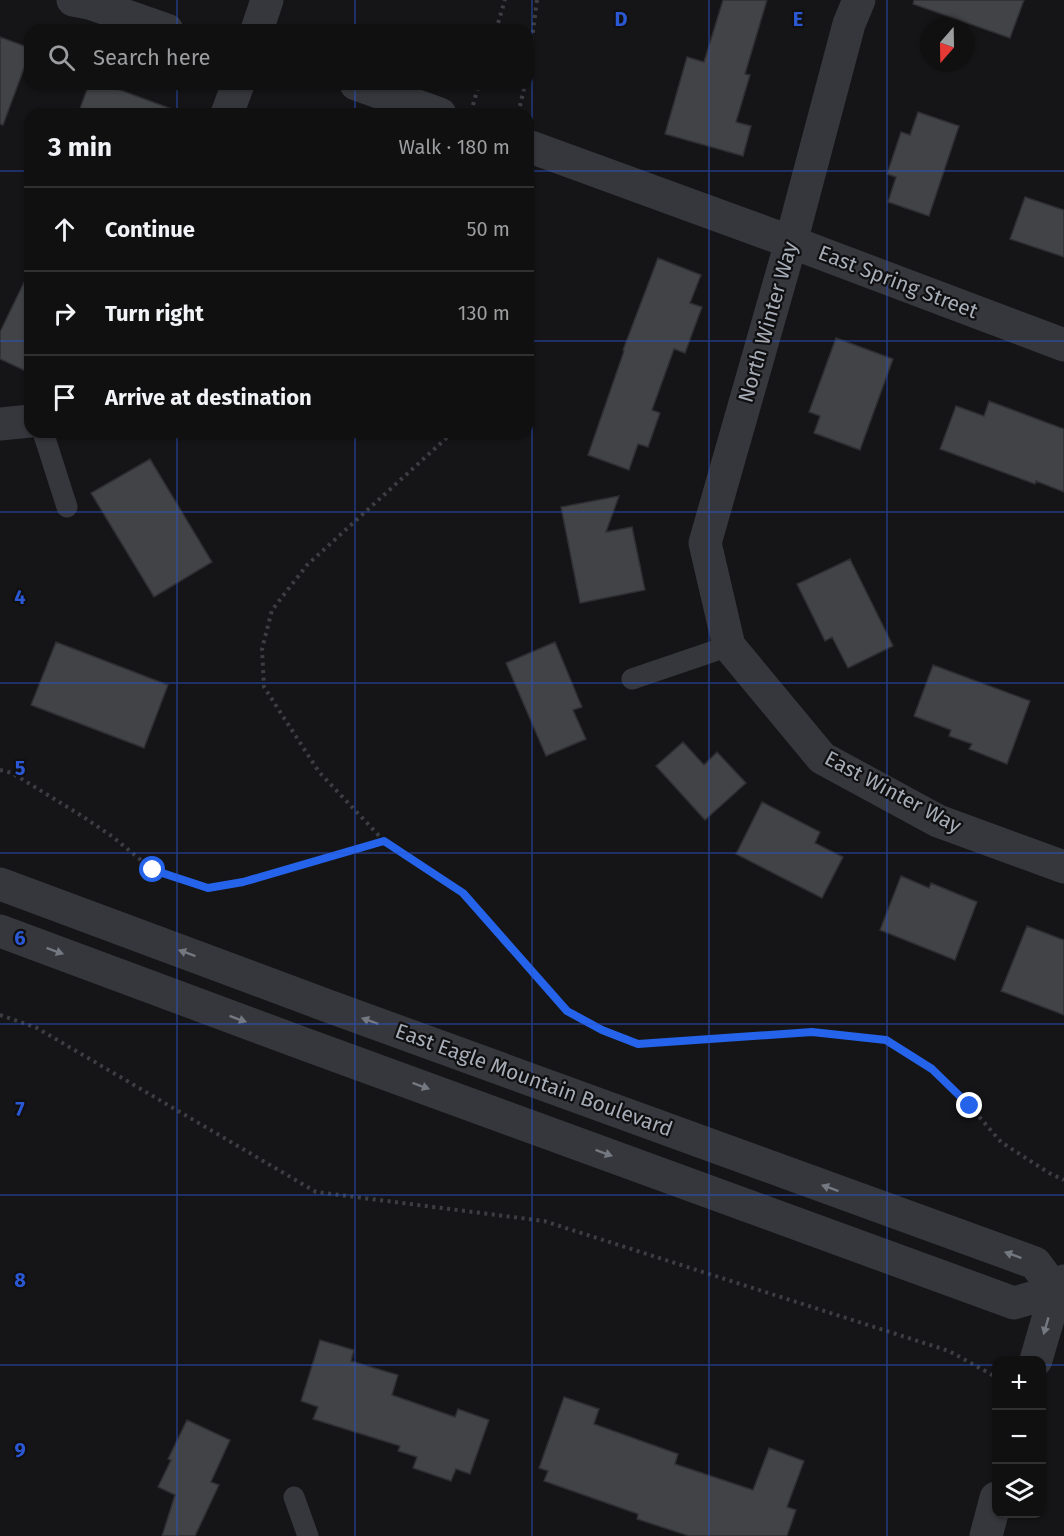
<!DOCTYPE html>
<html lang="en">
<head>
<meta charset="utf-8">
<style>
	body { margin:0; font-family:"Fira Sans",sans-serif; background:#1e1e1f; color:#f1f3f6 }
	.controls { position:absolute; right:18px; bottom:18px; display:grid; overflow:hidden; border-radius:12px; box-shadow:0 2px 4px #0004 }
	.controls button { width:54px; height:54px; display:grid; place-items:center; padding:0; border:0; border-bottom:2px solid #303031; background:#101011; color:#f1f3f6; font:30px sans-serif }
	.compass { position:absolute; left:920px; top:18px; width:54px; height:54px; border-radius:50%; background:#101011; box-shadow:0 2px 4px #0004; rotate:200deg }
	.stop { position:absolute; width:18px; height:18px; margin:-14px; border:4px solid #2563eb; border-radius:50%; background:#fff }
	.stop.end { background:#2563eb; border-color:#fff; box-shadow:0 2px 6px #0008 }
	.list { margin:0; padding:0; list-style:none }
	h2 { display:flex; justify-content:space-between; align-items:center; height:78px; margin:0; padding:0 24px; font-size:26px }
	h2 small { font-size:20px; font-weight:400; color:#9c9d9f }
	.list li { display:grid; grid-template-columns:39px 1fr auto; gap:18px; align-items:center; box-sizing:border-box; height:84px; padding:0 24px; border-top:2px solid #303031 }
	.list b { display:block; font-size:22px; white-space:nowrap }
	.list em { font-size:20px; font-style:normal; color:#9c9d9f }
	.icon { flex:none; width:33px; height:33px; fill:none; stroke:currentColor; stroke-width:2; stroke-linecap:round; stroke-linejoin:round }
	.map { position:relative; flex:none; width:1064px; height:1536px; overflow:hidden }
	.search { position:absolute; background:#101011; box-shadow:0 2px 4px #0004; left:24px; top:24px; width:510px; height:66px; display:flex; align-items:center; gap:15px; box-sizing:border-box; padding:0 21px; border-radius:18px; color:#9c9d9f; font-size:22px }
	.panel { position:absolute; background:#101011; box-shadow:0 2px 4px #0004; left:24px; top:108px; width:510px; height:330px; border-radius:18px }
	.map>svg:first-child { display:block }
	.building { fill:#414347; stroke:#2f2f33; stroke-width:1.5 }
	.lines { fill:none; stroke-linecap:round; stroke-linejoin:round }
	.path { stroke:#3c3e43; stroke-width:4; stroke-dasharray:3 4.5; stroke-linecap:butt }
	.service { stroke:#36373c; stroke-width:21 }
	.minor { stroke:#36373c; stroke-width:33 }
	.tertiary { stroke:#36373c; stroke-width:33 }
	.oneway { fill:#747880 }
	.route { stroke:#2563eb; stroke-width:8 }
	.grid { fill:none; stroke:#2b58d5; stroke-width:1.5; stroke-opacity:0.55 }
	.labels { text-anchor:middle; stroke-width:4.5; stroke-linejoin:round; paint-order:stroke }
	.street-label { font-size:21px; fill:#a7adb7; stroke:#101012 }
	.grid-label { font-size:20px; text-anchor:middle; font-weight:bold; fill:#2b58d5; stroke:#101012; stroke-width:4.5; stroke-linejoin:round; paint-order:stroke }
</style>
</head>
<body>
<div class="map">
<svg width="1064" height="1536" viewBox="0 0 1064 1536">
	<rect width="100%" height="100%" fill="#151517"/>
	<path class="building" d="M 723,0 L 767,0 L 745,74 L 750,75 L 736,122 L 751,126 L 743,156 L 665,134 L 687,57 L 704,62 Z
		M 914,0 L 1024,0 L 1010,38 L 913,4 Z
		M 0,37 L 30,48 L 30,52 L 3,125 L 0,124 Z
		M 89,84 L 104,84 L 177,111 L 176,114 L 78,114 Z
		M 918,112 L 959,126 L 929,216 L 888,202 L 896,177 L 887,174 L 901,132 L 910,135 Z
		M 1025,197 L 1064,210 L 1064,257 L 1010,239 Z
		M 658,258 L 701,275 L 690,303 L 702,307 L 685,353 L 674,349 L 652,410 L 660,413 L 648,447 L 638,444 L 629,470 L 588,455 L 624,351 L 623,350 Z
		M 30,270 L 30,373 L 0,359 L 0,332 Z
		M 836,338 L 893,359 L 860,450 L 814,433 L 820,416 L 809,412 Z
		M 989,401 L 1064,429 L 1064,492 L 1036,481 L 1035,484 L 940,449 L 956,406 L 984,416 Z
		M 150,459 L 212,562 L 154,597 L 91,493 Z
		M 619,496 L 606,532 L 632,527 L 645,590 L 580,603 L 561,507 Z
		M 850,559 L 893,646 L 848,668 L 832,637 L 825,641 L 797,584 Z
		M 56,642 L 168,685 L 144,748 L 31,705 Z
		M 555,642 L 582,707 L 573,710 L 586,739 L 546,756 L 506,663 Z
		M 933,665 L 1030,701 L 1007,764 L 969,749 L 972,744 L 949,736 L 951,730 L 914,716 Z
		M 683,742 L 704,765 L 717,752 L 746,783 L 705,820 L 656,766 Z
		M 762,802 L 820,832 L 815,843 L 843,857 L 822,898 L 736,854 Z
		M 901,876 L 929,888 L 931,883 L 977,902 L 955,960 L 880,930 Z
		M 1027,926 L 1064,940 L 1064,1015 L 1001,991 Z
		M 320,1340 L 354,1350 L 351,1361 L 398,1375 L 392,1395 L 455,1417 L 458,1409 L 489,1420 L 470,1474 L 456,1469 L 451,1481 L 413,1468 L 417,1457 L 398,1451 L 400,1446 L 313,1419 L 318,1407 L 301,1401 Z
		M 564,1397 L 599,1409 L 594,1424 L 678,1454 L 675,1464 L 753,1490 L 769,1448 L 804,1461 L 787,1507 L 796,1510 L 787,1536 L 689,1536 L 637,1519 L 638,1514 L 544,1481 L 548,1471 L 539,1468 Z
		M 187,1420 L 230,1440 L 211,1482 L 219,1485 L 195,1536 L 162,1536 L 175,1495 L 158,1487 L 171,1460 L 168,1459 Z"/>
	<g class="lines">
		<path class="path" d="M 496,30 L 505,0
			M 528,70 L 537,0
			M 473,105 L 479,84
			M 520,106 L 525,84
			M 0,770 L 12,773 L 82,816 L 113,837 L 153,870 L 208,888 L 243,882 L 384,841 L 463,893 L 498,934 L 567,1011 L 602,1030 L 638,1044 L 812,1032 L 886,1040 L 932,1069 L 970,1106 L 1001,1142 L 1049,1173 L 1064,1180
			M 384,841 L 319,772 L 264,687 L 262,649 L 272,610 L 307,565 L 453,432
			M 0,1015 L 37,1028 L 316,1192 L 544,1221 L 949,1351 L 996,1377"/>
		<path class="service" d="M 43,432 L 67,507
			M 632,679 L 729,646
			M 294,1497 L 308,1536"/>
		<path class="minor" d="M 73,0 L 89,3 L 167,30
			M 859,0 L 849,24 L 791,242 L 705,543 L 729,646 L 822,758 L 938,821 L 1064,867
			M 257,30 L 267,0
			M 356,84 L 440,114
			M 227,114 L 238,84
			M 528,146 L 791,242 L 1064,345
			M 0,424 L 30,421
			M 1036,1360 L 1056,1291 L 1064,1281
			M 986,1536 L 996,1498"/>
		<path class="tertiary" d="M 0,884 L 328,1006 L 1035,1263 L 1056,1291 L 1064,1294
			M 0,931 L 307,1045 L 1014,1303 L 1056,1291"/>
	</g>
	<defs><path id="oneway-solid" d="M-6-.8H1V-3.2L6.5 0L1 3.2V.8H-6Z" transform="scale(1.5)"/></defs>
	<g class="oneway">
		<use href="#oneway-solid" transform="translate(55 951) rotate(20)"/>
		<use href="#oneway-solid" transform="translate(187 953) rotate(-160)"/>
		<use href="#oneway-solid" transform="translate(238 1019) rotate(20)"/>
		<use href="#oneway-solid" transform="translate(370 1021) rotate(-160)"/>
		<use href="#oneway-solid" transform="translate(421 1086) rotate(20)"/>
		<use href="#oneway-solid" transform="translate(604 1153) rotate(20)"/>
		<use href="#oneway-solid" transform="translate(830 1188) rotate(-160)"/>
		<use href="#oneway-solid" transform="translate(1013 1255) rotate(-160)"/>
		<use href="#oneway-solid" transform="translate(1046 1326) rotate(106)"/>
	</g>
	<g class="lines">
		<path class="route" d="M 153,870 L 208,888 L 243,882 L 384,841 L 463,893 L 567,1011 L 602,1030 L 638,1044 L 812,1032 L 886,1040 L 932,1069 L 970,1106"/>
	</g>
	<path class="grid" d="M 177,0 L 177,30M 355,0 L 355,30M 532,0 L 532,1536M 709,0 L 709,1536M 887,0 L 887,1536M 177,84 L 177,114M 355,84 L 355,114M 0,171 L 30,171M 528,171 L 1064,171M 0,341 L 30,341M 528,341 L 1064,341M 177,432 L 177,1536M 355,432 L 355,1536M 0,512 L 1064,512M 0,683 L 1064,683M 0,853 L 1064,853M 0,1024 L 1064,1024M 0,1195 L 1064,1195M 0,1365 L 996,1365M 1042,1365 L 1064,1365"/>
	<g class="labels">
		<g class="street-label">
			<text transform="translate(898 282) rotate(21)" y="7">East Spring Street</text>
			<text transform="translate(768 322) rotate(-74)" y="7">North Winter Way</text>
			<text transform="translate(893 792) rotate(28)" y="7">East Winter Way</text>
			<text transform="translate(534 1080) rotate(20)" y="7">East Eagle Mountain Boulevard</text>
		</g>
	</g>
	<g class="grid-label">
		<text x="621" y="26">D</text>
		<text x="798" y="26">E</text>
		<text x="20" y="604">4</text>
		<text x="20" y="775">5</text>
		<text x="20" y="945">6</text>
		<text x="20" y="1116">7</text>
		<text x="20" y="1287">8</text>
		<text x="20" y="1457">9</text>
	</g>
</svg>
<div class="controls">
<button>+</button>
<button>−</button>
<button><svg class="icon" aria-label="layers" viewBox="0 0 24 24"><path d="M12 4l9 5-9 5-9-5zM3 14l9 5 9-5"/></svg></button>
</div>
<svg class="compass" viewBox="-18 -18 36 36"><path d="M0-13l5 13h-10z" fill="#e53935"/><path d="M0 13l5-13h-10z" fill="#9c9d9f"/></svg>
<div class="stop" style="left:153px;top:870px"></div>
<div class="stop end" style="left:970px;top:1106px"></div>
<div class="search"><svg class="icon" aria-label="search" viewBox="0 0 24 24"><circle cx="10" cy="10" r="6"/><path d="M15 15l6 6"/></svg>Search here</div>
<section class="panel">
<h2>3 min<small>Walk · 180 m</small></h2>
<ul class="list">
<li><svg class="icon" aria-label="ahead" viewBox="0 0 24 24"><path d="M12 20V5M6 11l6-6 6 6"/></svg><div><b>Continue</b></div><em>50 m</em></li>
<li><svg class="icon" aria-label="right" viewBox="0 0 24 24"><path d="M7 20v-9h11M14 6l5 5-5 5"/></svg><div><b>Turn right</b></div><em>130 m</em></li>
<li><svg class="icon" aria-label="arrive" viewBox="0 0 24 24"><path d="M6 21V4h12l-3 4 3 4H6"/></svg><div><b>Arrive at destination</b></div></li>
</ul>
</section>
</div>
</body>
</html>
